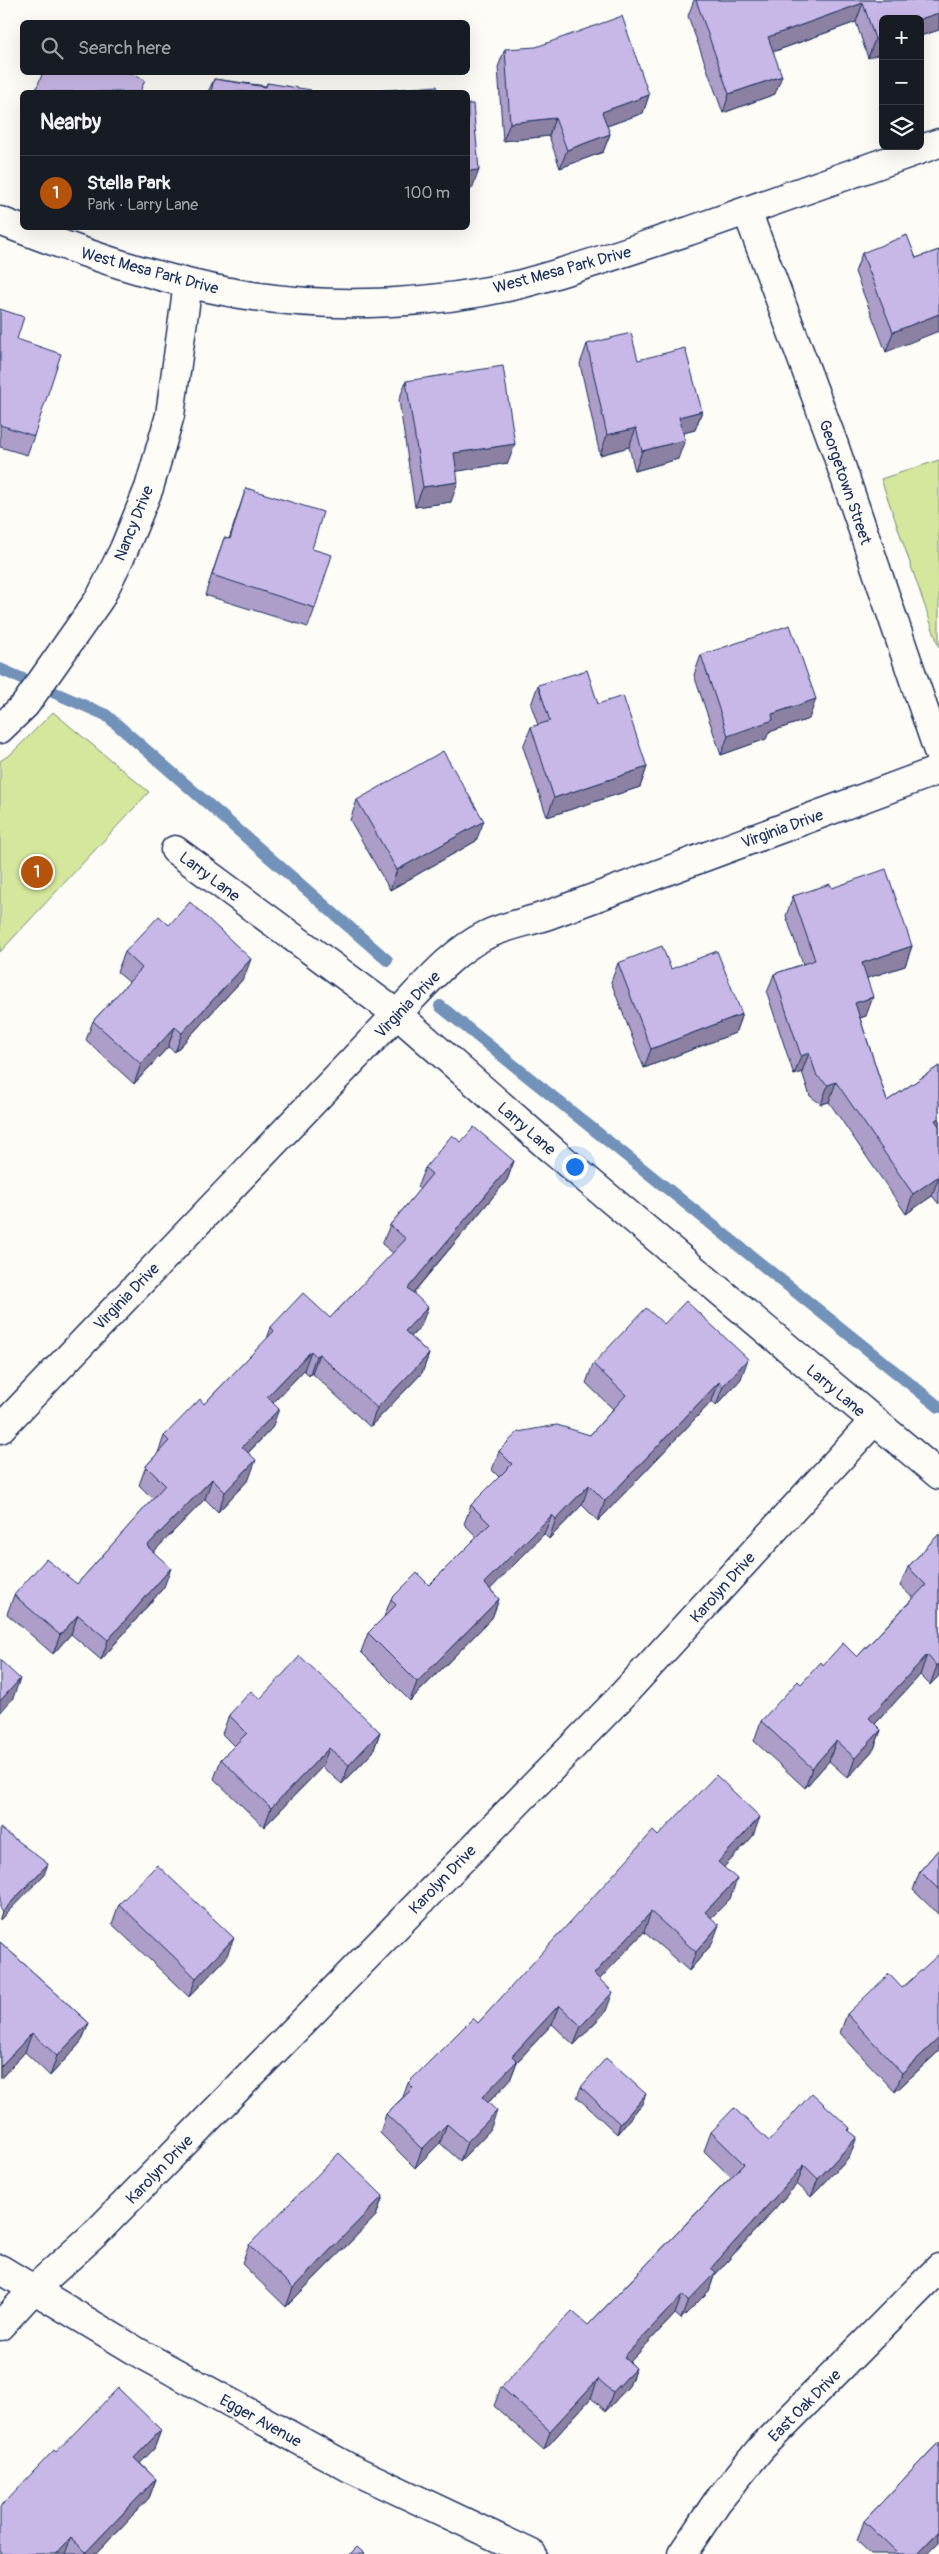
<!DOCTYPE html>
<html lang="en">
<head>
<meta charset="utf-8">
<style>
	body { margin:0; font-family:Pangolin,sans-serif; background:#242831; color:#f1f3f6 }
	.controls { position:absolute; right:15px; top:15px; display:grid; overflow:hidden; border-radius:8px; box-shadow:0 5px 20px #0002 }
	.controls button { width:45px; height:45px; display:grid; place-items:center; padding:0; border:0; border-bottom:1px solid #363941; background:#171b24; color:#f1f3f6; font:25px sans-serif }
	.you { position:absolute; left:574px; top:1166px; width:18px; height:18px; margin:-12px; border:4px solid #fff; border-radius:50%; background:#1a73e8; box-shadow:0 0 0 8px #1a73e833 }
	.badge { display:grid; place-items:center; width:32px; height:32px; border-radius:50%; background:#b45309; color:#fff; font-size:16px; font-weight:700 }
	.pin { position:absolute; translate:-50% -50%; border:2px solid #fff; box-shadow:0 1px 5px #0006 }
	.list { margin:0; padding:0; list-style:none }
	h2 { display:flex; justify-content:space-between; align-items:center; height:65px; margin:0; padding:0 20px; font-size:21px }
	h2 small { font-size:16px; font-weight:400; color:#9ea1a6 }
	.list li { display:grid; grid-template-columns:32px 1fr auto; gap:15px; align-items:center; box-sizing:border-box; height:75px; padding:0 20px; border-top:1px solid #363941 }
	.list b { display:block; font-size:19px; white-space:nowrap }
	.list p { margin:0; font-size:16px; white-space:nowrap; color:#9ea1a6 }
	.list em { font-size:16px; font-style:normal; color:#9ea1a6 }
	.icon { flex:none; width:28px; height:28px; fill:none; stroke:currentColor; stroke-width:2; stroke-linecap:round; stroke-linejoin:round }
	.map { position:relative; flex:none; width:939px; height:2554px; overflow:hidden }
	.search { position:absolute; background:#171b24; box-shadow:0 5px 20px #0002; left:20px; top:20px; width:450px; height:55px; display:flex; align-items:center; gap:12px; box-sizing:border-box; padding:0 18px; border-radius:8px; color:#9ea1a6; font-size:19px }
	.panel { position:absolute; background:#171b24; box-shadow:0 5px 20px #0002; left:20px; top:90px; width:450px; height:140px; border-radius:8px }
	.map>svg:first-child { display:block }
	.green { fill:#d4e79c; stroke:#788b7d }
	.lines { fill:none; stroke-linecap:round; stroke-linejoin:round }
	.stream { stroke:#7292b9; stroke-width:12 }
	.street-casing { stroke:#1b2f5e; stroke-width:31 }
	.secondary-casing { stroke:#1b2f5e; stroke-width:31 }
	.street { stroke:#fdfcf7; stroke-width:28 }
	.secondary { stroke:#fdfcf7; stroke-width:28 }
	.wall { fill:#ac9ec8; stroke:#1b2f5e }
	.shaded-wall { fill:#8c81a2; stroke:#1b2f5e }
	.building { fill:#c8b8e8; stroke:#1b2f5e }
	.labels { text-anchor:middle; stroke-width:4; stroke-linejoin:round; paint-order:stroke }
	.street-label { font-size:16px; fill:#1b2f5e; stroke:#fdfcf7 }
</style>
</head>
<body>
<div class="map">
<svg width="939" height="2554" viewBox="0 0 939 2554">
	<rect width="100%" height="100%" fill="#fdfcf7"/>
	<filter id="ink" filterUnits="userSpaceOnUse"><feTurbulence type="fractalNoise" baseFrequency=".02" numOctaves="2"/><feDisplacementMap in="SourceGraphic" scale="10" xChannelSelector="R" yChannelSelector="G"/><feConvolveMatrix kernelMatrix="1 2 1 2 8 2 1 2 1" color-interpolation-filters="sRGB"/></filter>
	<g filter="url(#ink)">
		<path class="green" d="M 939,460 L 939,647 L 881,479 Z
			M 53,712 L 149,792 L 0,952 L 0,761 L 11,754 Z"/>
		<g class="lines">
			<path class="stream" d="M 0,669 L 106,715 L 387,960
				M 440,1006 L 939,1407"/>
			<g class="street-casing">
				<path id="street" d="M 747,211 L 834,445 L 939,754
					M 0,221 C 82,253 166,283 253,296 C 338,309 438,304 521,284 C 578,269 634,249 689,231 C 773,202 856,172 939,143
					M 0,729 L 25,705 L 100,598 L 124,549 L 149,488 L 170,415 L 188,283
					M 175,850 L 397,1014 L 553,1151 L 939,1475
					M 0,1429 L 397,1014 C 424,986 450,953 486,935 C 504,926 528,922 548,915 L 939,770
					M 0,2326 L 35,2288 L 97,2232 L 618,1700 L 874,1421
					M 682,2554 L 717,2502 L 761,2448 L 939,2268"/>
			</g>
			<g class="secondary-casing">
				<path id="secondary" d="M 0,2269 L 136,2351 L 348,2467 L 532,2554"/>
			</g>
			<use href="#street" class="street"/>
			<use href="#secondary" class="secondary"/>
		</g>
		<path class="wall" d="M 694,0 L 939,0 L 939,30 L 920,36 L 920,19 L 868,58 L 856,22 L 773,52 L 775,94 L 723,113 L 688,16 Z
			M 505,49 L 649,95 L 643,113 L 607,126 L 610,134 L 603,152 L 560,168 L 549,136 L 503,141 L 498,67 Z
			M 214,79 L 266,86 L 267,83 L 310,92 L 208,92 Z
			M 939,250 L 886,352 L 855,272 L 862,253 L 916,258 Z
			M 0,309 L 17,339 L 34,436 L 27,455 L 0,447 Z
			M 587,344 L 638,360 L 702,411 L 695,430 L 683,433 L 678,459 L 635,471 L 629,447 L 600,455 L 580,364 Z
			M 406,381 L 508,463 L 456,471 L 451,502 L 415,507 L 399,400 Z
			M 246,488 L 312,549 L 315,608 L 308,627 L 205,595 L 224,538 L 229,539 Z
			M 701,655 L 809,719 L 769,732 L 766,739 L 721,755 L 694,675 Z
			M 538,685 L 598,704 L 647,767 L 640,787 L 547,817 L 523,747 L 531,727 L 538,725 L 531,705 Z
			M 357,800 L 476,841 L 390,890 L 350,820 Z
			M 832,888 L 912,946 L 905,966 L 867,978 L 866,1016 L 860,1018 L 887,1101 L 939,1066 L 939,1204 L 932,1196 L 906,1214 L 829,1102 L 821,1104 L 810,1096 L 802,1072 L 794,1075 L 767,993 L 774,974 L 803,964 L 786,916 L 793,896 Z
			M 169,925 L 244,978 L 175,1052 L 168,1047 L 134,1084 L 86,1040 L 93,1021 L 129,982 L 117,972 L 125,952 Z
			M 618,963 L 671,969 L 742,1014 L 735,1033 L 644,1068 L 611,982 Z
			M 461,1142 L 514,1161 L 507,1180 L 414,1292 L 421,1326 L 411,1337 L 429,1354 L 422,1373 L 370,1427 L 312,1373 L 309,1376 L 304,1370 L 273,1403 L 272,1428 L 248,1453 L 249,1479 L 218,1512 L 205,1499 L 153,1552 L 164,1587 L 101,1660 L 71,1634 L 53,1654 L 7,1614 L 14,1595 L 77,1584 L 153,1499 L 139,1485 L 146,1466 L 158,1453 L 164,1436 L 204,1404 L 267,1339 L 271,1327 L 330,1318 L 393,1253 L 382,1244 L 390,1225 L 420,1189 L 417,1187 L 425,1168 Z
			M 664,1324 L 741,1379 L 716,1406 L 712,1401 L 598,1521 L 582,1505 L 549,1539 L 544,1534 L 490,1589 L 499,1599 L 492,1618 L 410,1701 L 361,1652 L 368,1633 L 384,1617 L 391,1599 L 429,1585 L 477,1537 L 464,1524 L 471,1505 L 499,1477 L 492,1470 L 499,1451 L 590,1435 L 613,1409 L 586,1383 L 593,1364 Z
			M 939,1534 L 939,1676 L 930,1685 L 920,1675 L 875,1724 L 881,1730 L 874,1749 L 848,1778 L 829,1761 L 805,1788 L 754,1741 L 761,1721 L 801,1684 L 823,1665 L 857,1657 L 913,1598 L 900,1586 L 908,1567 Z
			M 260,1699 L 380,1732 L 373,1752 L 342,1784 L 322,1767 L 264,1827 L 214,1779 L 221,1759 L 234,1746 L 222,1734 L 229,1715 Z
			M 658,1836 L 753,1836 L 724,1867 L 730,1899 L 711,1918 L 712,1944 L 689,1971 L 644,1932 L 599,1979 L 606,2011 L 574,2045 L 552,2024 L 517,2062 L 510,2080 L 488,2103 L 490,2130 L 460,2161 L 440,2143 L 415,2168 L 380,2133 L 386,2114 L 403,2097 L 408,2083 L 478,2023 Z
			M 939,1849 L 939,1915 L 913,1890 L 920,1871 Z
			M 119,1904 L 226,1958 L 189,1997 L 112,1924 Z
			M 0,1942 L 89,2023 L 81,2042 L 50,2076 L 25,2052 L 0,2079 Z
			M 902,1988 L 939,2051 L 895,2092 L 840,2033 L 847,2014 Z
			M 581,2087 L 642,2104 L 617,2134 L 577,2097 Z
			M 850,2128 L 849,2131 L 850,2156 L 811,2197 L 797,2184 L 714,2276 L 709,2291 L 681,2319 L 675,2314 L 630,2362 L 636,2368 L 629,2386 L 606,2411 L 591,2398 L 544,2450 L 494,2406 L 501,2387 L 588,2325 L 731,2177 L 704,2151 L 711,2132 L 769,2141 Z
			M 383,2196 L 376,2216 L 286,2307 L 242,2264 L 249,2245 Z
			M 161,2430 L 154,2449 L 140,2463 L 156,2479 L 149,2498 L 96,2554 L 0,2554 L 56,2452 Z
			M 939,2442 L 939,2543 L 928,2554 L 871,2554 L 857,2541 L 864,2521 Z"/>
		<path class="shaded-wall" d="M 863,3 L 856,22 L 761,56 L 768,37 Z
			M 939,13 L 939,30 L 920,36 L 920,19 Z
			M 883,37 L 883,53 L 868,58 L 875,39 Z
			M 782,76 L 775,94 L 723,113 L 729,94 Z
			M 649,95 L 643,113 L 596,130 L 602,112 Z
			M 555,118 L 549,136 L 503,141 L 510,123 Z
			M 610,134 L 603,152 L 560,168 L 567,150 Z
			M 479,170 L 472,189 L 468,189 L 468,171 Z
			M 939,314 L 939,331 L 886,352 L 893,332 Z
			M 702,411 L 695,430 L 672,436 L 679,417 Z
			M 636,428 L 629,447 L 600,455 L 607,435 Z
			M 685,440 L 678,459 L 635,471 L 642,451 Z
			M 515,444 L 508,463 L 447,473 L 454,453 Z
			M 458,482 L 451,502 L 415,507 L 423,487 Z
			M 816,699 L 809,719 L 769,732 L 766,739 L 721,755 L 728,736 L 772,714 Z
			M 647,767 L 640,787 L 547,817 L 554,798 Z
			M 484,821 L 476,841 L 390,890 L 397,870 Z
			M 912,946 L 905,966 L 855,982 L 862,963 Z
			M 251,959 L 244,978 L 175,1052 L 182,1033 Z
			M 873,997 L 866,1016 L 848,1022 L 855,1003 Z
			M 742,1014 L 735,1033 L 644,1068 L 651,1049 Z
			M 175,1027 L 168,1047 L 134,1084 L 141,1064 Z
			M 809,1053 L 802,1072 L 794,1075 L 801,1056 Z
			M 836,1082 L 829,1102 L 821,1104 L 828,1085 Z
			M 939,1118 L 939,1132 L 935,1120 Z
			M 514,1161 L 507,1180 L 401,1307 L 408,1288 Z
			M 939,1176 L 932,1196 L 906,1214 L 913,1194 Z
			M 428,1307 L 421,1326 L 398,1350 L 405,1331 Z
			M 311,1351 L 304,1370 L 260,1417 L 267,1397 Z
			M 319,1354 L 312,1373 L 309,1376 L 316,1356 Z
			M 429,1354 L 422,1373 L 370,1427 L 377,1408 Z
			M 748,1359 L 741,1379 L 716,1406 L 723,1386 Z
			M 719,1382 L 712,1401 L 598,1521 L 605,1501 Z
			M 279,1409 L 272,1428 L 235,1466 L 242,1447 Z
			M 256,1460 L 249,1479 L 218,1512 L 225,1492 Z
			M 212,1479 L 205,1499 L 140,1566 L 147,1546 Z
			M 589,1485 L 582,1505 L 549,1539 L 556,1519 Z
			M 552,1515 L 544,1534 L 477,1603 L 484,1583 Z
			M 171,1568 L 164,1587 L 101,1660 L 108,1640 Z
			M 499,1599 L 492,1618 L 410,1701 L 417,1682 Z
			M 78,1615 L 71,1634 L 53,1654 L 60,1635 Z
			M 927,1655 L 920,1675 L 862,1738 L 869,1718 Z
			M 939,1664 L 939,1676 L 930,1685 L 937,1666 Z
			M 20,1679 L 13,1698 L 0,1713 L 0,1701 Z
			M 881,1730 L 874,1749 L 848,1778 L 855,1758 Z
			M 380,1732 L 373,1752 L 342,1784 L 349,1765 Z
			M 836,1741 L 829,1761 L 805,1788 L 812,1768 Z
			M 329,1748 L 322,1767 L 264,1827 L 271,1808 Z
			M 760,1817 L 753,1836 L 711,1881 L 718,1862 Z
			M 48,1864 L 44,1875 L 0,1920 L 0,1917 L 2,1912 Z
			M 737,1879 L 730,1899 L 698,1931 L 705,1912 Z
			M 651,1912 L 644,1932 L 587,1993 L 594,1974 Z
			M 719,1925 L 712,1944 L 689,1971 L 696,1952 Z
			M 234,1938 L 226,1958 L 189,1997 L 196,1978 Z
			M 613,1992 L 606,2011 L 574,2045 L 581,2026 Z
			M 559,2005 L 552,2024 L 517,2062 L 510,2080 L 475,2116 L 482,2097 L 512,2056 Z
			M 89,2023 L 81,2042 L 50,2076 L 57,2056 Z
			M 32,2033 L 25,2052 L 0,2079 L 0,2067 Z
			M 939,2038 L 939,2051 L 895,2092 L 902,2073 Z
			M 646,2094 L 642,2104 L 617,2134 L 620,2124 Z
			M 497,2111 L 490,2130 L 460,2161 L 467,2142 Z
			M 447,2124 L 440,2143 L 415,2168 L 422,2149 Z
			M 857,2137 L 850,2156 L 811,2197 L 818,2179 Z
			M 804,2165 L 797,2184 L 714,2276 L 709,2291 L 681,2319 L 688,2301 L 711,2268 Z
			M 383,2196 L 376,2216 L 286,2307 L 293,2288 Z
			M 682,2295 L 675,2314 L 617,2376 L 624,2357 Z
			M 636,2368 L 629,2386 L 606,2411 L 613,2392 Z
			M 598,2379 L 591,2398 L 544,2450 L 550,2431 Z
			M 161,2430 L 154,2449 L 127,2477 L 134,2458 Z
			M 156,2479 L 149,2498 L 96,2554 L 86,2554 L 86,2552 Z
			M 939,2531 L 939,2543 L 928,2554 L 917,2554 Z
			M 71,2538 L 65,2554 L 56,2554 Z"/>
		<path class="building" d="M 696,0 L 939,0 L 939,13 L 920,19 L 883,19 L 883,37 L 875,39 L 863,3 L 768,37 L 782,76 L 729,94 Z
			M 622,16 L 649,95 L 602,112 L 610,134 L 567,150 L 555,118 L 510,123 L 505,49 L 536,47 Z
			M 43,72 L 128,72 L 145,80 L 140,92 L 35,92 Z
			M 214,79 L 266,87 L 267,83 L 311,90 L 310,92 L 211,92 Z
			M 437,86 L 438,92 L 374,92 L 374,91 Z
			M 468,104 L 473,104 L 479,170 L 468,171 Z
			M 907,235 L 916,258 L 939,250 L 939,314 L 893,332 L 862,253 Z
			M 0,309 L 24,317 L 17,339 L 61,354 L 34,436 L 0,425 Z
			M 631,333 L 638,360 L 685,348 L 702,411 L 679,417 L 685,440 L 642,451 L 636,428 L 607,435 L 587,344 Z
			M 503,366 L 515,444 L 454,453 L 458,482 L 423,487 L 406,381 Z
			M 246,488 L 323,512 L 312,549 L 332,555 L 315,608 L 212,575 L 224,538 L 230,539 Z
			M 790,625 L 816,699 L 772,714 L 773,720 L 728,736 L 701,655 Z
			M 587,670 L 598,704 L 623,696 L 647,767 L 554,798 L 531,727 L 550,721 L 538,685 Z
			M 443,751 L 484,821 L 397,870 L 357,800 Z
			M 886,869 L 912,946 L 862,963 L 873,997 L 855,1003 L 887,1101 L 939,1066 L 939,1118 L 935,1120 L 939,1126 L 939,1176 L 913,1194 L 836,1082 L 828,1085 L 817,1076 L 809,1053 L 801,1056 L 774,974 L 815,960 L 793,896 L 830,884 L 832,888 Z
			M 190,902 L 251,959 L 182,1033 L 175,1027 L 141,1064 L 93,1021 L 142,968 L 125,952 L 159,916 L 169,925 Z
			M 662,946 L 671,969 L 717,951 L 742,1014 L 651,1049 L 618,963 Z
			M 474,1127 L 514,1161 L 408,1288 L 428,1307 L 405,1331 L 429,1354 L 377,1408 L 319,1354 L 316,1356 L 311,1351 L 267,1397 L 279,1409 L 242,1447 L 256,1460 L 225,1492 L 212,1479 L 147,1546 L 171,1568 L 108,1640 L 78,1615 L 60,1635 L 14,1595 L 46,1559 L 77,1584 L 165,1485 L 146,1466 L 169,1441 L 164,1436 L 200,1399 L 204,1404 L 274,1331 L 271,1327 L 303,1293 L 330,1318 L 406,1239 L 390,1225 L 432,1174 L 425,1168 L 452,1135 L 461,1142 Z
			M 686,1301 L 748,1359 L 723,1386 L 719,1382 L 605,1501 L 589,1485 L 556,1519 L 552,1515 L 484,1583 L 499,1599 L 417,1682 L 368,1633 L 396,1605 L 391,1599 L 417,1573 L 429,1585 L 490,1524 L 471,1505 L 512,1464 L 499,1451 L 518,1432 L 557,1425 L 590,1435 L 626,1395 L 593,1364 L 646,1308 L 664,1324 Z
			M 939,1534 L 939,1664 L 937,1666 L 927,1655 L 869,1718 L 881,1730 L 855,1758 L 836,1741 L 812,1768 L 761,1721 L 798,1681 L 801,1684 L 821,1662 L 823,1665 L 843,1643 L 857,1657 L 926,1585 L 908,1567 Z
			M 300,1656 L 380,1732 L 349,1765 L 329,1748 L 271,1808 L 221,1759 L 247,1733 L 229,1715 L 251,1691 L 260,1699 Z
			M 0,1660 L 20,1679 L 0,1701 Z
			M 716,1775 L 760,1817 L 718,1862 L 737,1879 L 705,1912 L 719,1925 L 696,1952 L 651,1912 L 594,1974 L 613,1992 L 581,2026 L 559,2005 L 512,2056 L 517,2061 L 482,2097 L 497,2111 L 467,2142 L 447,2124 L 422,2149 L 386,2114 L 413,2088 L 408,2083 L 473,2018 L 478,2023 L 653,1831 L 658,1836 Z
			M 0,1828 L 48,1864 L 2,1912 L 0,1910 Z
			M 939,1849 L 939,1890 L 920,1871 Z
			M 157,1865 L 234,1938 L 196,1978 L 119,1904 Z
			M 0,1942 L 89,2023 L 57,2056 L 32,2033 L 0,2067 Z
			M 939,1954 L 939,2038 L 902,2073 L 847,2014 L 889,1974 L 902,1988 Z
			M 606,2058 L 646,2094 L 620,2124 L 581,2087 Z
			M 812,2093 L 850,2128 L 848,2130 L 857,2137 L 818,2179 L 804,2165 L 711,2268 L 716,2272 L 688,2301 L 682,2295 L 624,2357 L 636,2368 L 613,2392 L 598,2379 L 550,2431 L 501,2387 L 572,2311 L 588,2325 L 744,2164 L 711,2132 L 734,2108 L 769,2141 Z
			M 339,2153 L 383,2196 L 293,2288 L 249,2245 Z
			M 118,2388 L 161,2430 L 134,2458 L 156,2479 L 86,2552 L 71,2538 L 56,2554 L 0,2554 L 0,2507 L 54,2450 L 56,2452 Z
			M 939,2442 L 939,2531 L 917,2554 L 899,2554 L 864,2521 Z
			M 357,2547 L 365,2554 L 350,2554 Z"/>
	</g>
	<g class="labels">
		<g class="street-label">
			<text transform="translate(562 269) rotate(-15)" y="6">West Mesa Park Drive</text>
			<text transform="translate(150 270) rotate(15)" y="6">West Mesa Park Drive</text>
			<text transform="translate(846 482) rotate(71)" y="6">Georgetown Street</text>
			<text transform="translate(133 523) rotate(-68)" y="6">Nancy Drive</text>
			<text transform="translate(782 828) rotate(-20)" y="6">Virginia Drive</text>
			<text transform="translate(210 876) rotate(37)" y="6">Larry Lane</text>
			<text transform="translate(407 1004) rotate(-46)" y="6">Virginia Drive</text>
			<text transform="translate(527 1128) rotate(41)" y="6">Larry Lane</text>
			<text transform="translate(126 1296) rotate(-46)" y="6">Virginia Drive</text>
			<text transform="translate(836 1390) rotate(40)" y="6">Larry Lane</text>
			<text transform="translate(722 1587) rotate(-48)" y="6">Karolyn Drive</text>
			<text transform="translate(442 1879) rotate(-46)" y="6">Karolyn Drive</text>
			<text transform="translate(159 2169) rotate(-46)" y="6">Karolyn Drive</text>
			<text transform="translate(804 2405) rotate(-45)" y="6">East Oak Drive</text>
			<text transform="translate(261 2420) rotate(29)" y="6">Egger Avenue</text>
		</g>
	</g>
</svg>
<div class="controls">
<button>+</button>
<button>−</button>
<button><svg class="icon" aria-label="layers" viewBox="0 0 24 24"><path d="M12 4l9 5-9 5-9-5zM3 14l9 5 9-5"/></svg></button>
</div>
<div class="you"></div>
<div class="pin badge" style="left:37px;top:872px">1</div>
<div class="search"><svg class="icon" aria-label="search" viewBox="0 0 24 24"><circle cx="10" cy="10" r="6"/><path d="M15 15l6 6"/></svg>Search here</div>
<section class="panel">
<h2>Nearby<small></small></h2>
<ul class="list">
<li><span class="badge">1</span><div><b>Stella Park</b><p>Park · Larry Lane</p></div><em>100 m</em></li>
</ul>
</section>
</div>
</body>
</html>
